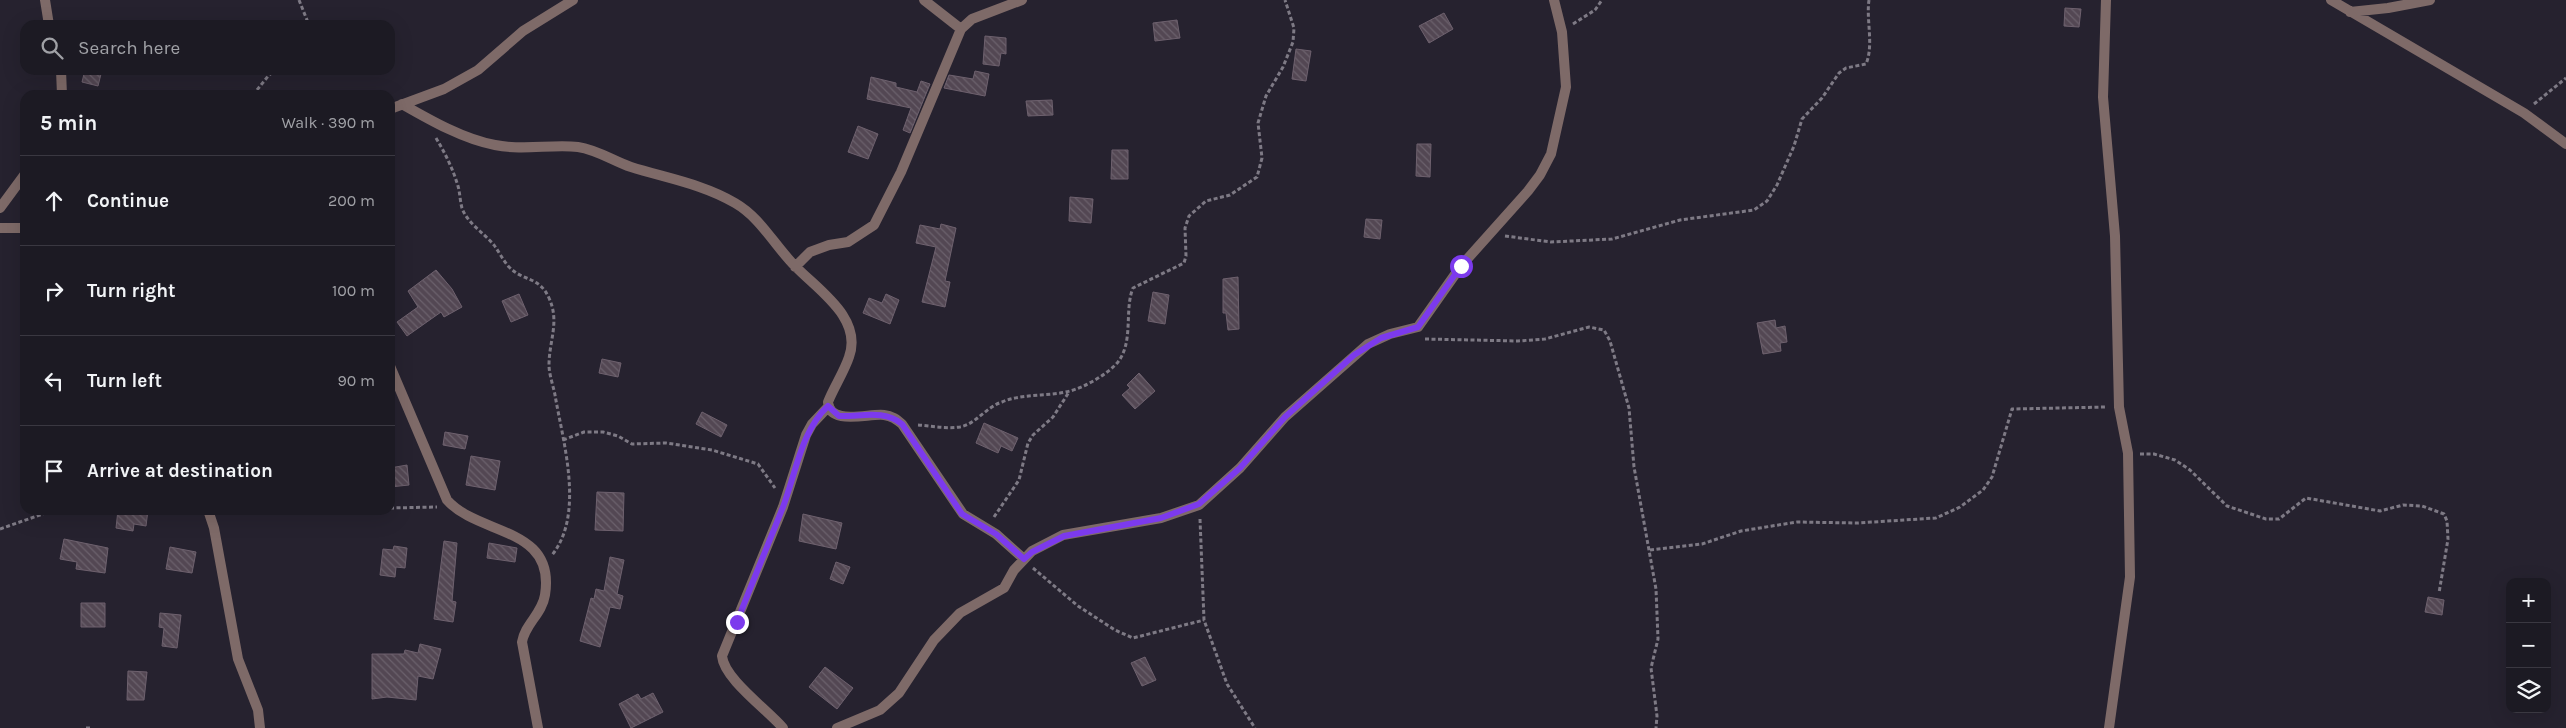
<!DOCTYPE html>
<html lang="en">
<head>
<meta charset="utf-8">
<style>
	body { margin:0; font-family:Karla,sans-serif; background:#292730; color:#f1f3f6 }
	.controls { position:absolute; right:15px; bottom:15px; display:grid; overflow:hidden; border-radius:10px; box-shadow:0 5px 20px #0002 }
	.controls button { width:45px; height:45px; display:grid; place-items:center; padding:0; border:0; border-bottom:1px solid #3a3841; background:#1c1a23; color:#f1f3f6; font:25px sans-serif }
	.stop { position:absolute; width:15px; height:15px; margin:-11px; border:4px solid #7c3aed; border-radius:50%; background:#fff }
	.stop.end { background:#7c3aed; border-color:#fff; box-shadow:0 1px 5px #0008 }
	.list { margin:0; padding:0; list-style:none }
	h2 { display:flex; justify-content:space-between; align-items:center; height:65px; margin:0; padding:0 20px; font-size:21px }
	h2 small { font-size:16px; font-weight:400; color:#a0a1a6 }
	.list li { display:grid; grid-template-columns:32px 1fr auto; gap:15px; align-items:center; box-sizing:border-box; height:90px; padding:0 20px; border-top:1px solid #3a3841 }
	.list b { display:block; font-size:19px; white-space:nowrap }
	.list em { font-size:16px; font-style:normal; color:#a0a1a6 }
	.icon { flex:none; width:28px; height:28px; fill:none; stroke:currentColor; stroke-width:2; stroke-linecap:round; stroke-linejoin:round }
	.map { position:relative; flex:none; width:2566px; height:728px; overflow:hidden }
	.search { position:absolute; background:#1c1a23; box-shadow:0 5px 20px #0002; left:20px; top:20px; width:375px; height:55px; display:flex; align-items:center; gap:12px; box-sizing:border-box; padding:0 18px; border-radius:15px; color:#a0a1a6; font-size:19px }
	.panel { position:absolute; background:#1c1a23; box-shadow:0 5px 20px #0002; left:20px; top:90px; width:375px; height:425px; border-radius:15px }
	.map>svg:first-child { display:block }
	.building { fill:url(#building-back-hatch); stroke:#6e616e }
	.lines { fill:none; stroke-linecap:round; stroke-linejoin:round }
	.path { stroke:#7e7a85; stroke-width:3; stroke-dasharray:4 2.5; stroke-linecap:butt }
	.minor { stroke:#7e6a68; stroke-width:10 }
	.route { stroke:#7c3aed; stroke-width:6 }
</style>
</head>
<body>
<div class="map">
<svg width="2566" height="728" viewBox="0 0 2566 728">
	<defs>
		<pattern id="building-back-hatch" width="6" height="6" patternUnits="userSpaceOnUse" patternTransform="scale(1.25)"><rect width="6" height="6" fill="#534753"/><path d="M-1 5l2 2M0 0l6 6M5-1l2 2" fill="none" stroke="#6b616c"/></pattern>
	</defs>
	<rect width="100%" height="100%" fill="#26222f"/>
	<path class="building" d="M 2065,8 L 2081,9 L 2079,27 L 2064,26 Z
		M 1444,13 L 1453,29 L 1429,43 L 1419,26 Z
		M 1177,20 L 1180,38 L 1155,41 L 1153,23 Z
		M 985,36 L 1006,38 L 1006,54 L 1001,53 L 999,66 L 983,64 Z
		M 1296,49 L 1311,51 L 1306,81 L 1292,79 Z
		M 85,70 L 102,70 L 98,86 L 82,82 Z
		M 975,71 L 989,74 L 985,96 L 944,88 L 949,75 L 973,79 Z
		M 871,77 L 896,83 L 896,87 L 917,92 L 921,81 L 930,84 L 910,133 L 903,130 L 911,108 L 867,99 Z
		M 1052,100 L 1053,115 L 1028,116 L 1026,101 Z
		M 858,126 L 878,134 L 868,159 L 848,152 Z
		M 1417,144 L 1431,144 L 1430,177 L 1416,176 Z
		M 1112,150 L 1128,150 L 1128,179 L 1111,179 Z
		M 1070,197 L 1093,199 L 1091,223 L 1069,221 Z
		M 1366,219 L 1382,220 L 1380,239 L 1364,237 Z
		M 941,224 L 956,228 L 945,281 L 950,282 L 945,307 L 922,302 L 936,247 L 916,243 L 920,225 L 940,229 Z
		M 436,270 L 452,289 L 462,307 L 444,317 L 441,312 L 407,336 L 397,322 L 418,307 L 408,291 Z
		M 1238,277 L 1239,329 L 1228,330 L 1226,313 L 1223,313 L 1223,279 Z
		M 1153,292 L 1169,295 L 1165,324 L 1148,321 Z
		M 519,294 L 528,315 L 511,322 L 502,301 Z
		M 886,294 L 899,300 L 890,324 L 863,313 L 869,298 L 882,303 Z
		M 1775,320 L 1776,328 L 1785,326 L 1787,342 L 1780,343 L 1781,351 L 1763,354 L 1757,323 Z
		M 602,359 L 621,363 L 618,377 L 599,373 Z
		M 1139,373 L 1155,391 L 1135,409 L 1122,395 L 1130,388 L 1127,385 Z
		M 702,412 L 727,425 L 721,437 L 696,424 Z
		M 984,423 L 1018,438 L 1012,451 L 1001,446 L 998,453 L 976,443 Z
		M 445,432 L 468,436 L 465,449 L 443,445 Z
		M 471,456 L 500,461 L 495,490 L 466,485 Z
		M 407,465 L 409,485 L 390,487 L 390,468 Z
		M 597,492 L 624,493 L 623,531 L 595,530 Z
		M 118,510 L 148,510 L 146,526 L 134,524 L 133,531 L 116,528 Z
		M 803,514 L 842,523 L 836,549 L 799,541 Z
		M 64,539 L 108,548 L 105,573 L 76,569 L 77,562 L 60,559 Z
		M 444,541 L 457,543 L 452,601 L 456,602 L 453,622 L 434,619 Z
		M 489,543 L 517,548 L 515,562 L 487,558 Z
		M 394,546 L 407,548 L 405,568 L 396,567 L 395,577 L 380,575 L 383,549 L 393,550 Z
		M 170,547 L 196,552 L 192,573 L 166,569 Z
		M 610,557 L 624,560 L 617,594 L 623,596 L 620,609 L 610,607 L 600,647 L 580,641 L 591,598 L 594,599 L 596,589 L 604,591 Z
		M 836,562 L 850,567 L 843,584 L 830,579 Z
		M 2428,597 L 2444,600 L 2442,615 L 2425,612 Z
		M 81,603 L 105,603 L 105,627 L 81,627 Z
		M 160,613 L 181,615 L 177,648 L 162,646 L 164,628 L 159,627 Z
		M 420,644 L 441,649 L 433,679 L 418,676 L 416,700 L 387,697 L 372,699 L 372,654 L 404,654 L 405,650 L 418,653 Z
		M 1145,657 L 1156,680 L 1142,686 L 1131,663 Z
		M 825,667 L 853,688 L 837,709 L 809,687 Z
		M 128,671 L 147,672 L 144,700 L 127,700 Z
		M 653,693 L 663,712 L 631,728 L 619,704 L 638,694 L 641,699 Z"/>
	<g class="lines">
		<path class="path" d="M 299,0 L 309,25
			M 1573,24 L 1595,10 L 1602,0
			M 253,95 L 269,75 L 276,70
			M 2534,104 L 2566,78
			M 436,138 C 445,153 453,169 458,186 C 460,193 460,201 462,208 C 467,223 484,233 494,245 C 499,252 503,260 509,267 C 524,282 539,276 549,298 C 560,322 549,341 549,365 C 549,374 553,385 555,395 C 563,442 585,514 552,555
			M 1505,236 L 1551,242 L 1612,239 L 1680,220 L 1754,210 L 1767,201 L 1777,185 L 1794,146 L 1802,119 L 1822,98 L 1839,73 L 1846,68 L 1866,64 C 1874,45 1866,20 1869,0
			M 1425,339 L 1518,341 L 1545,339 L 1589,327 L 1604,330 L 1610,341 L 1629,408 L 1634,467 L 1656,589 L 1658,639 L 1651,668 L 1657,716 L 1656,728
			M 918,425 C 932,426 946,429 960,427 C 976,424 986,407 1002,402 C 1023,393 1048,397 1070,391 C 1085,387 1108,374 1118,362 C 1134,341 1124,310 1133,288 L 1184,263 L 1186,256 L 1185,228 L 1189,216 L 1206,201 L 1230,195 L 1257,177 L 1262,158 L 1258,123 L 1266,96 L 1283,67 L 1293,42 L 1294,28 L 1285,0
			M 563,440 L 584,432 L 603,432 L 618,436 L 632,444 L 666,443 L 712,450 L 758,464 L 775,488
			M 2140,454 L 2154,454 L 2175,460 L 2190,470 L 2227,506 L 2266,519 L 2279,519 L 2306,498 L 2380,511 L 2403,505 L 2422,506 L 2444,514 L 2447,521 L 2448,539 L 2439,593
			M 390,508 L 437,507
			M 262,510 L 354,510
			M 994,517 L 1019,480 L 1028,443 L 1033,435 L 1053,417 L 1069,392
			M 1200,519 L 1204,620 L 1227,684 L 1255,728
			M 0,529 L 54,510
			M 1650,550 L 1702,544 L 1741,531 L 1797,522 L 1857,523 L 1936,518 L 1960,507 L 1983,490 L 1992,477 L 2012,409 L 2106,407
			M 1033,568 L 1078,606 L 1115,630 L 1133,638 L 1204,620
			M 86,728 L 91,728"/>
		<path class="minor" d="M 45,0 L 49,25
			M 924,0 L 961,29
			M 2106,0 L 2103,97 L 2115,236 L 2119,407 L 2128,453 L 2130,577 L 2109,728
			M 2331,0 L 2524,113 L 2566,144
			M 2350,12 L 2388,8 L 2430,0
			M 61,70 L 62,95
			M 402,104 C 430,120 463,139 495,145 C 523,151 551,144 578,147 C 598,150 613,161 631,167 C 666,178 703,184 735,203 C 761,218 774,245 795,266 C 818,290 863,318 849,357 C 844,372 834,387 828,402 C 829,426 869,413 884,415 C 892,416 896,419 902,424 L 963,514 L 996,534 L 1024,559
			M 390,109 L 444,89 L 478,70 L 523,31 L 573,0
			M 0,208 L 25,174
			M 0,228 L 25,228
			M 795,267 L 810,252 L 829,245 L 848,242 L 874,225 L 901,172 L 961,29 L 972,19 L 1022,0
			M 390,366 L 447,500 C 479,536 556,526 545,595 C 542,614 525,624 522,642 L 538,728
			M 208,510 L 214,528 L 238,659 L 258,710 L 260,728
			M 783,728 C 768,710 724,679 722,656 L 783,507 L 806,435 L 812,424 L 829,406
			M 837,728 L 880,710 L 899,693 L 934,640 L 960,613 L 1004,588 L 1014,570 L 1032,551 L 1063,535 L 1161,518 L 1199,505 L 1240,468 L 1285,417 L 1368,344 L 1390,334 L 1418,327 L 1461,266 L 1528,191 L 1540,175 L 1551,154 L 1566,87 L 1562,32 L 1554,0"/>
	</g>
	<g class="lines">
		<path class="route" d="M 737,622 C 752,583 768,545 783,507 C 796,473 801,431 828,406 L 839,416 C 860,417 884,409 902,424 L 962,514 L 996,534 L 1024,559 L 1032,552 L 1064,536 L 1161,518 L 1199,504 L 1240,468 L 1285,417 L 1354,355 L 1381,338 L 1418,327 L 1461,266"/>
	</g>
</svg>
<div class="controls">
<button>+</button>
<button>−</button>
<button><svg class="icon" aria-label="layers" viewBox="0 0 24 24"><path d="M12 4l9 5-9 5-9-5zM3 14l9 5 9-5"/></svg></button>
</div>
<div class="stop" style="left:1461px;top:266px"></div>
<div class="stop end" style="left:737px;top:622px"></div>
<div class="search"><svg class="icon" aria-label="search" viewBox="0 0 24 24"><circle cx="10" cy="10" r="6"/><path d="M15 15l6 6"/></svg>Search here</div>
<section class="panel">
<h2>5 min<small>Walk · 390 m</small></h2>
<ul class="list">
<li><svg class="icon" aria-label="ahead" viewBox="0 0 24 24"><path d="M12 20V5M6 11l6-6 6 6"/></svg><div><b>Continue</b></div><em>200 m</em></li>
<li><svg class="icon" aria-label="right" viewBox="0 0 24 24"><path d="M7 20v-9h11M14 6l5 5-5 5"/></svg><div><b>Turn right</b></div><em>100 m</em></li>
<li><svg class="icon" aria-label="left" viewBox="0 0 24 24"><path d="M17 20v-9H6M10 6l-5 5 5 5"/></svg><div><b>Turn left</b></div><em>90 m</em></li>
<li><svg class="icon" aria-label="arrive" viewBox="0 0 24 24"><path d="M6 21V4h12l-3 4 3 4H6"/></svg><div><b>Arrive at destination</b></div></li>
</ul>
</section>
</div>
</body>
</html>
